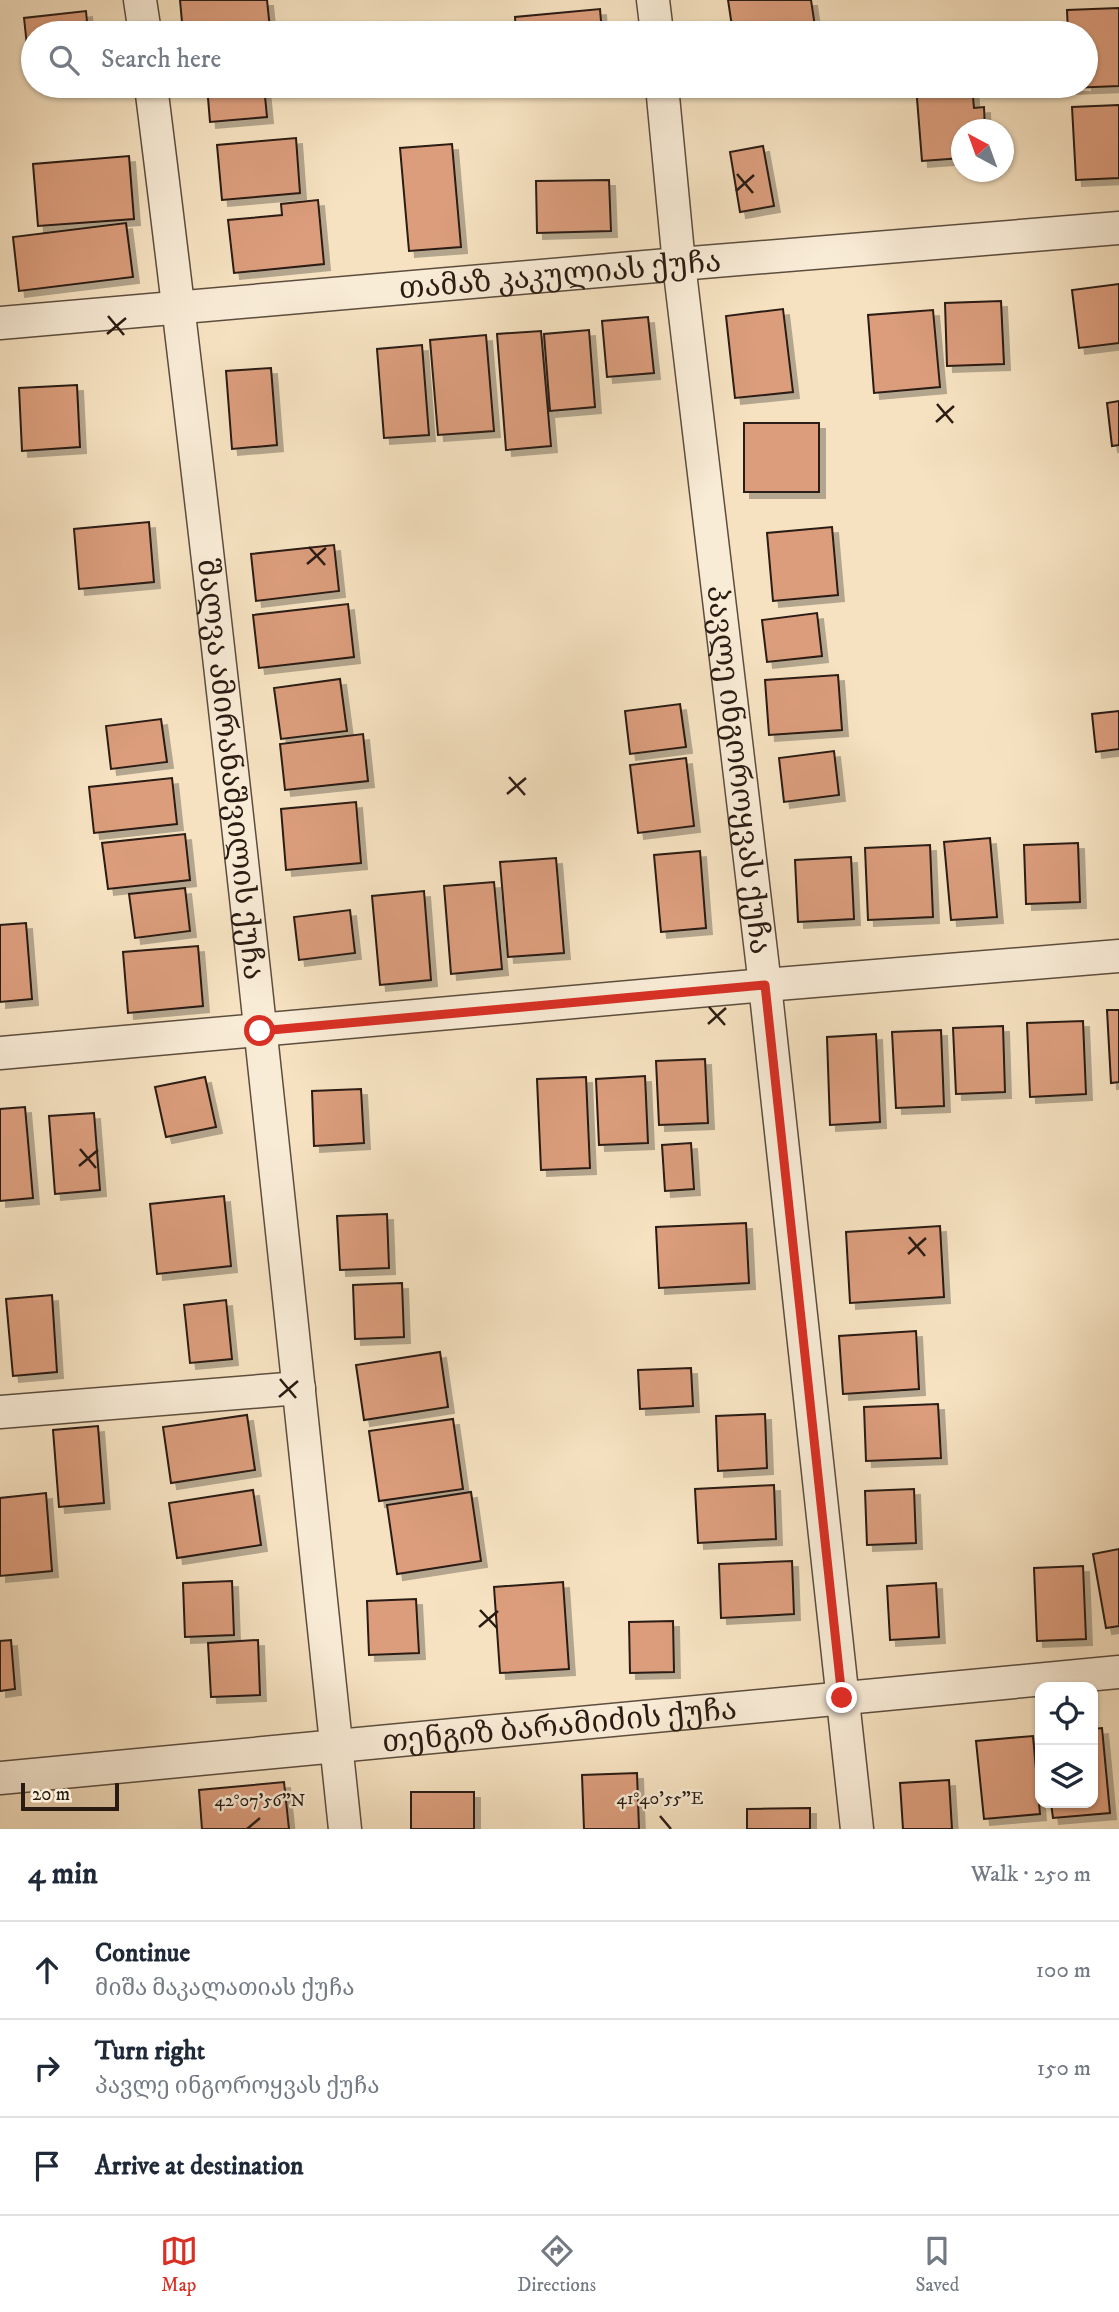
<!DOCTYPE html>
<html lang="en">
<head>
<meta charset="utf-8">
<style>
	body { margin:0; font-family:"IM FELL DW Pica","Noto Serif Georgian",serif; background:#f2f2f3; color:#1f2937 }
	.controls { position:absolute; right:21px; bottom:21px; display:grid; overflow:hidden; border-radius:14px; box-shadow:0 2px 5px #0004 }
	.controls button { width:63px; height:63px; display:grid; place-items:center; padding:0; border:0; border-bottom:2px solid #e0e1e3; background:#fff; color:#1f2937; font:35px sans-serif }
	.compass { position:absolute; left:951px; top:119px; width:63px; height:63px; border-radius:50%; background:#fff; box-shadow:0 2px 5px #0004; rotate:319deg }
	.scale { position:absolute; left:21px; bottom:18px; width:98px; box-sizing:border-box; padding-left:7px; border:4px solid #2a1b12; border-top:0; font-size:19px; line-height:24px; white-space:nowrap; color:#2a1b12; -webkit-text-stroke:5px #f9ecd7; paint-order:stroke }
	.stop { position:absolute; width:21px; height:21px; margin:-16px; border:5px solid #d93025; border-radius:50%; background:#fff }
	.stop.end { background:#d93025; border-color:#fff; box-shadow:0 2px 7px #0008 }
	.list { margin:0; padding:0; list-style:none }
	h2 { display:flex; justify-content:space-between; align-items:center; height:91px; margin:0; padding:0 28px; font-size:30px }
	h2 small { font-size:23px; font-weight:400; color:#747a83 }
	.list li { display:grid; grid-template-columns:46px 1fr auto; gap:21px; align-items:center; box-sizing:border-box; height:98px; padding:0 28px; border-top:2px solid #e0e1e3 }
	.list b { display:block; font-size:26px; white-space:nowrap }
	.list p { margin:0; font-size:23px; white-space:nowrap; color:#747a83 }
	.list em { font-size:23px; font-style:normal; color:#747a83 }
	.icon { flex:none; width:38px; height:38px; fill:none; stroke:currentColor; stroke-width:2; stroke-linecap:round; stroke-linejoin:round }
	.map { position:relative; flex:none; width:1119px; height:1829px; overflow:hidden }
	.search { position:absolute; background:#fff; box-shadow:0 2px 5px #0004; left:21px; right:21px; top:21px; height:77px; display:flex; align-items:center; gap:18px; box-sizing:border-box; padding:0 24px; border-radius:38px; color:#747a83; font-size:26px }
	.sheet { height:385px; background:#fff }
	nav { display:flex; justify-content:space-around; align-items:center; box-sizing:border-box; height:98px; border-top:2px solid #e0e1e3; background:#fff; font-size:19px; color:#747a83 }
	nav a { display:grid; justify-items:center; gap:4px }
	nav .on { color:#d93025 }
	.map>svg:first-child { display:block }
	.building { fill:#db9d7c; stroke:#2a1b12; stroke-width:2; filter:url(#shadow) }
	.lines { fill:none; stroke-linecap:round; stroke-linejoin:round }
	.minor-casing { stroke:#5d4d3e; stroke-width:35 }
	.minor { stroke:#f9ecd7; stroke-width:32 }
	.route { stroke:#d93025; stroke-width:9 }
	.ticks { fill:none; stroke:#2a1b12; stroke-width:2.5 }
	.labels { text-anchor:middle; stroke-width:5; stroke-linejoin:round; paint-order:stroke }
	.street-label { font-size:30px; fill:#2a1b12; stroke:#f9ecd7 }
	.ticks-label { font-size:18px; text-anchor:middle; fill:#2a1b12; stroke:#f9ecd7; stroke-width:5; stroke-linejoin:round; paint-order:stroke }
</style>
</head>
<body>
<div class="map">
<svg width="1119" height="1829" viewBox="0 0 1119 1829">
	<defs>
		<filter id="shadow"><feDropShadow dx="6" dy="6" stdDeviation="0" flood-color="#0004"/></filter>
	</defs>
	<rect width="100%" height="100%" fill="#f6e2c1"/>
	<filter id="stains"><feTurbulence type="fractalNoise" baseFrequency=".00286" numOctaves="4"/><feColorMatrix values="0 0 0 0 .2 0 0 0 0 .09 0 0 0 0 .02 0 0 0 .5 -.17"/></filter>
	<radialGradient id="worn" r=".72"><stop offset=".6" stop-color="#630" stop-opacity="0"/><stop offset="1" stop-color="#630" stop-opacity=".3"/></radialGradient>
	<path class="building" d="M 180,0 L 267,0 L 270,29 L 221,33 L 183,33 Z
		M 728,0 L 811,0 L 816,33 L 733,33 Z
		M 1119,8 L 1119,86 L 1070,88 L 1070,86 L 1086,86 L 1086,33 L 1068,33 L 1067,10 Z
		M 600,9 L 602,33 L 516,33 L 515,17 Z
		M 86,11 L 88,33 L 33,33 L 33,64 L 29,64 L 24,18 Z
		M 207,86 L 264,86 L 267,117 L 210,122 Z
		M 916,86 L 972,86 L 974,108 L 984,107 L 985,130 L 962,130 L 962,158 L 922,161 Z
		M 1119,105 L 1119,178 L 1076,180 L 1072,107 Z
		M 296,138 L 300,193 L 222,200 L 217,145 Z
		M 452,144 L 461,247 L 409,251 L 400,148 Z
		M 763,146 L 774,206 L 740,212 L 730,152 Z
		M 129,156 L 134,219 L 38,226 L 33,164 Z
		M 609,180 L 611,231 L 537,233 L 536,181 Z
		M 318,200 L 324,264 L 234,273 L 228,220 L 282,215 L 281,204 Z
		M 126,223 L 133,277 L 19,291 L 13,237 Z
		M 1119,284 L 1119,343 L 1079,348 L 1072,290 Z
		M 1001,301 L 1004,364 L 947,366 L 945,303 Z
		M 783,309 L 793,392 L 735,398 L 726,316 Z
		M 933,310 L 940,387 L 874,393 L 868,315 Z
		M 648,317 L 654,373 L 607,377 L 602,321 Z
		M 589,330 L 595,407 L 550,411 L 544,334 Z
		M 541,331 L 551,446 L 506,450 L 497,334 Z
		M 486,335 L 494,431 L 438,435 L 430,340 Z
		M 422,345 L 429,435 L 384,438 L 377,349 Z
		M 271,368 L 277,445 L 232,449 L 226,371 Z
		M 77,385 L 80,447 L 22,451 L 19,388 Z
		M 1119,401 L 1119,445 L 1112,446 L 1107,403 Z
		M 744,423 L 819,423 L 819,492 L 744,492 Z
		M 149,522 L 154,582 L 79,589 L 74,529 Z
		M 832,527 L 838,595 L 773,601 L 767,533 Z
		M 334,545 L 339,591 L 256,601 L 251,554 Z
		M 348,604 L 354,657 L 259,668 L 253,615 Z
		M 817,613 L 822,656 L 767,662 L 762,620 Z
		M 838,675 L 842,730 L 769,735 L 765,680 Z
		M 340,679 L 347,731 L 281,739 L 274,688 Z
		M 680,704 L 686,747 L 630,754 L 625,711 Z
		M 1119,711 L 1119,749 L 1096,752 L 1092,714 Z
		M 161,719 L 167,762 L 111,769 L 106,726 Z
		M 363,734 L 368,781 L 285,790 L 280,744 Z
		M 834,751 L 839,795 L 784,802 L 779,758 Z
		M 686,758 L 694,826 L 638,833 L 630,765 Z
		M 172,778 L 177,824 L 94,833 L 89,787 Z
		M 356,802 L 361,863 L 286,870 L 281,809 Z
		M 185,834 L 190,880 L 108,889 L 102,843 Z
		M 990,838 L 997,917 L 951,920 L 944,842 Z
		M 1078,843 L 1080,902 L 1026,904 L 1024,845 Z
		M 930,845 L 933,917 L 868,920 L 865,848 Z
		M 700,851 L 706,928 L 661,932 L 654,855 Z
		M 851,857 L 854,919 L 798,922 L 795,860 Z
		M 556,858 L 564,953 L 508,957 L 500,862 Z
		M 494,882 L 502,969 L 451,974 L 444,886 Z
		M 185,888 L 190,931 L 135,938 L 129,894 Z
		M 424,891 L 431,980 L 380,985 L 372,896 Z
		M 350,910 L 355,953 L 299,960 L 294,917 Z
		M 26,923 L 32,999 L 0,1002 L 0,925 Z
		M 198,946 L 203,1006 L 128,1013 L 123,952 Z
		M 1107,1010 L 1119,1010 L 1119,1082 L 1111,1083 Z
		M 1083,1021 L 1086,1094 L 1030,1097 L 1027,1023 Z
		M 1003,1026 L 1005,1092 L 956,1094 L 953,1028 Z
		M 941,1030 L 944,1106 L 896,1108 L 892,1032 Z
		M 876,1034 L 880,1122 L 830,1125 L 827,1037 Z
		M 705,1059 L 708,1123 L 659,1125 L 656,1061 Z
		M 645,1076 L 648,1143 L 599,1145 L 596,1079 Z
		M 205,1077 L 216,1127 L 166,1137 L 155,1087 Z
		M 586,1077 L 590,1168 L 541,1170 L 537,1079 Z
		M 361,1089 L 364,1143 L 314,1146 L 312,1091 Z
		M 25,1107 L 33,1198 L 0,1201 L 0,1109 Z
		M 94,1113 L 100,1190 L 55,1194 L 49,1116 Z
		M 691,1143 L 694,1189 L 665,1191 L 662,1145 Z
		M 224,1196 L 231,1266 L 157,1274 L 150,1204 Z
		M 387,1214 L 389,1268 L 340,1270 L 337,1216 Z
		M 746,1223 L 749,1283 L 659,1288 L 656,1227 Z
		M 940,1226 L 944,1297 L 850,1303 L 846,1232 Z
		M 402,1283 L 404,1337 L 355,1339 L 353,1285 Z
		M 52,1295 L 57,1372 L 13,1376 L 6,1299 Z
		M 226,1300 L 232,1359 L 190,1363 L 184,1305 Z
		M 916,1331 L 919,1389 L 843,1394 L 839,1336 Z
		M 440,1352 L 448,1407 L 364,1420 L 356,1365 Z
		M 691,1368 L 693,1406 L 640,1409 L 638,1370 Z
		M 938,1404 L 941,1458 L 866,1461 L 864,1407 Z
		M 765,1414 L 767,1468 L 718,1471 L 716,1416 Z
		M 247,1415 L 255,1470 L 171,1483 L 163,1427 Z
		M 453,1419 L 463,1489 L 379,1501 L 369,1431 Z
		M 98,1426 L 104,1503 L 59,1507 L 53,1430 Z
		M 774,1485 L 776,1539 L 698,1543 L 695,1489 Z
		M 914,1489 L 916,1543 L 867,1545 L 865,1491 Z
		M 253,1490 L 261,1545 L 177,1558 L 169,1503 Z
		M 471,1492 L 481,1561 L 397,1574 L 387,1505 Z
		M 46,1493 L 52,1571 L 0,1576 L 0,1498 Z
		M 1119,1549 L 1119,1626 L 1106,1628 L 1093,1554 Z
		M 792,1561 L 794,1614 L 721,1618 L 719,1564 Z
		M 1083,1566 L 1086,1639 L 1037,1641 L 1034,1568 Z
		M 232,1581 L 234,1635 L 185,1637 L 183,1583 Z
		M 563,1582 L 569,1669 L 500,1673 L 494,1587 Z
		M 936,1583 L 939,1637 L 890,1640 L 887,1586 Z
		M 416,1599 L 419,1653 L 369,1655 L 367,1601 Z
		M 673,1621 L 674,1672 L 630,1673 L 629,1622 Z
		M 11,1640 L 15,1689 L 0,1691 L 0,1641 Z
		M 258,1640 L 260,1695 L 211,1697 L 208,1643 Z
		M 1102,1728 L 1110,1813 L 1053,1818 L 1051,1803 L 1093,1803 L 1093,1729 Z
		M 1033,1736 L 1040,1814 L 984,1819 L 976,1741 Z
		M 637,1773 L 639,1829 L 584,1829 L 582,1775 Z
		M 949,1780 L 952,1829 L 903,1829 L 900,1783 Z
		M 284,1782 L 289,1829 L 202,1829 L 199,1790 Z
		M 411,1792 L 474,1792 L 474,1829 L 411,1829 Z
		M 810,1808 L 810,1829 L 747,1829 L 747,1809 Z"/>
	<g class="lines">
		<g class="minor-casing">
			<g id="minor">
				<path d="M 140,0 L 145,33"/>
				<path d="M 653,0 L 657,33"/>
				<path id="s1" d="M 151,86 C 224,666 284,1248 345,1829"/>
				<path id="s2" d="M 662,86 L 679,264 L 765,985 L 857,1829"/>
				<path id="s3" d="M 0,323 L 679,264 L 1119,228"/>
				<path d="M 0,1053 L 765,985 L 1119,956"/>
				<path d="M 0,1412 L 299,1388"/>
				<path id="s4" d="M 0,1778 L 1119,1672"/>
			</g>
		</g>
		<use href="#minor" class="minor"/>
	</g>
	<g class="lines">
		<path class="route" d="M 260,1031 L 765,985 L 842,1698"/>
	</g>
	<path class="ticks" d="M 737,174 L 753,193M 736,191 L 754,175M 108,316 L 124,335M 107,334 L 126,318M 937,404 L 953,423M 936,422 L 954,406M 309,547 L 325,565M 307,564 L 326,548M 509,777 L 525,795M 507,794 L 526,778M 709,1007 L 725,1025M 708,1024 L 726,1008M 80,1149 L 96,1168M 79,1166 L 98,1150M 909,1237 L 925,1256M 908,1254 L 926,1238M 280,1379 L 296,1398M 279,1397 L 298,1381M 480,1610 L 497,1628M 479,1627 L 498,1611M 660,1816 L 671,1829M 247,1829 L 260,1818"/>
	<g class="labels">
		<g class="street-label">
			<text dy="10" stroke="none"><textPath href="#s3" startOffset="562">თამაზ კაკულიას ქუჩა</textPath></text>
			<text dy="10" stroke="none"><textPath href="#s1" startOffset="688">შალვა ამირანაშვილის ქუჩა</textPath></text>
			<text dy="10" stroke="none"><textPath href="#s2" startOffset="688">პავლე ინგოროყვას ქუჩა</textPath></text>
			<text dy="10" stroke="none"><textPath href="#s4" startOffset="562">თენგიზ ბარამიძის ქუჩა</textPath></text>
		</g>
	</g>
	<g class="ticks-label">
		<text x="660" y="1804">41°40'55"E</text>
		<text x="260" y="1806">42°07'56"N</text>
	</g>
	<rect width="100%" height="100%" filter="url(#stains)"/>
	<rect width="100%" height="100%" fill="url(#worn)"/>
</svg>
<div class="controls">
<button><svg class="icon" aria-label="locate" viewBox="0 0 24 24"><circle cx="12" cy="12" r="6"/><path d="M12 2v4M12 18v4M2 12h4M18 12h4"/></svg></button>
<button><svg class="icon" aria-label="layers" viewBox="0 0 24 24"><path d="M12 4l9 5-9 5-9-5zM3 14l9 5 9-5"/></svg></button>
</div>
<svg class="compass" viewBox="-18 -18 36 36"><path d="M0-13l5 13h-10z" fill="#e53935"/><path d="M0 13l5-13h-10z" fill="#747a83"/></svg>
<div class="scale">20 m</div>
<div class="stop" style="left:260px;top:1031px"></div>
<div class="stop end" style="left:842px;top:1698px"></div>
<div class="search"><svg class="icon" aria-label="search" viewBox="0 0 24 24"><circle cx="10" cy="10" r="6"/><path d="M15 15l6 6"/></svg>Search here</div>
</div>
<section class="sheet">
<h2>4 min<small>Walk · 250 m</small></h2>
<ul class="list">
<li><svg class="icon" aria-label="ahead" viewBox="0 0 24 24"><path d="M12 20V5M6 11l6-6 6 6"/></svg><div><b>Continue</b><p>მიშა მაკალათიას ქუჩა</p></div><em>100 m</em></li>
<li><svg class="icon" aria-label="right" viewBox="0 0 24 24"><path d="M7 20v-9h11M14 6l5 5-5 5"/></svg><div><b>Turn right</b><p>პავლე ინგოროყვას ქუჩა</p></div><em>150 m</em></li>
<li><svg class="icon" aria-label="arrive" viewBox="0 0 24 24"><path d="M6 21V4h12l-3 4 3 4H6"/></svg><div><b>Arrive at destination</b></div></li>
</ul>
</section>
<nav>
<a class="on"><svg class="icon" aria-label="map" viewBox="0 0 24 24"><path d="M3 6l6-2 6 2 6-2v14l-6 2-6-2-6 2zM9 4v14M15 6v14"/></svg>Map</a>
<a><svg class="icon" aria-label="directions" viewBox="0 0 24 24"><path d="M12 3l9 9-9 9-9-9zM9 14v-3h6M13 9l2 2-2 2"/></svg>Directions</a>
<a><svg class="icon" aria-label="saved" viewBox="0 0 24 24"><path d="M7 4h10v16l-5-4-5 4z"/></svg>Saved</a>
</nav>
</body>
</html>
